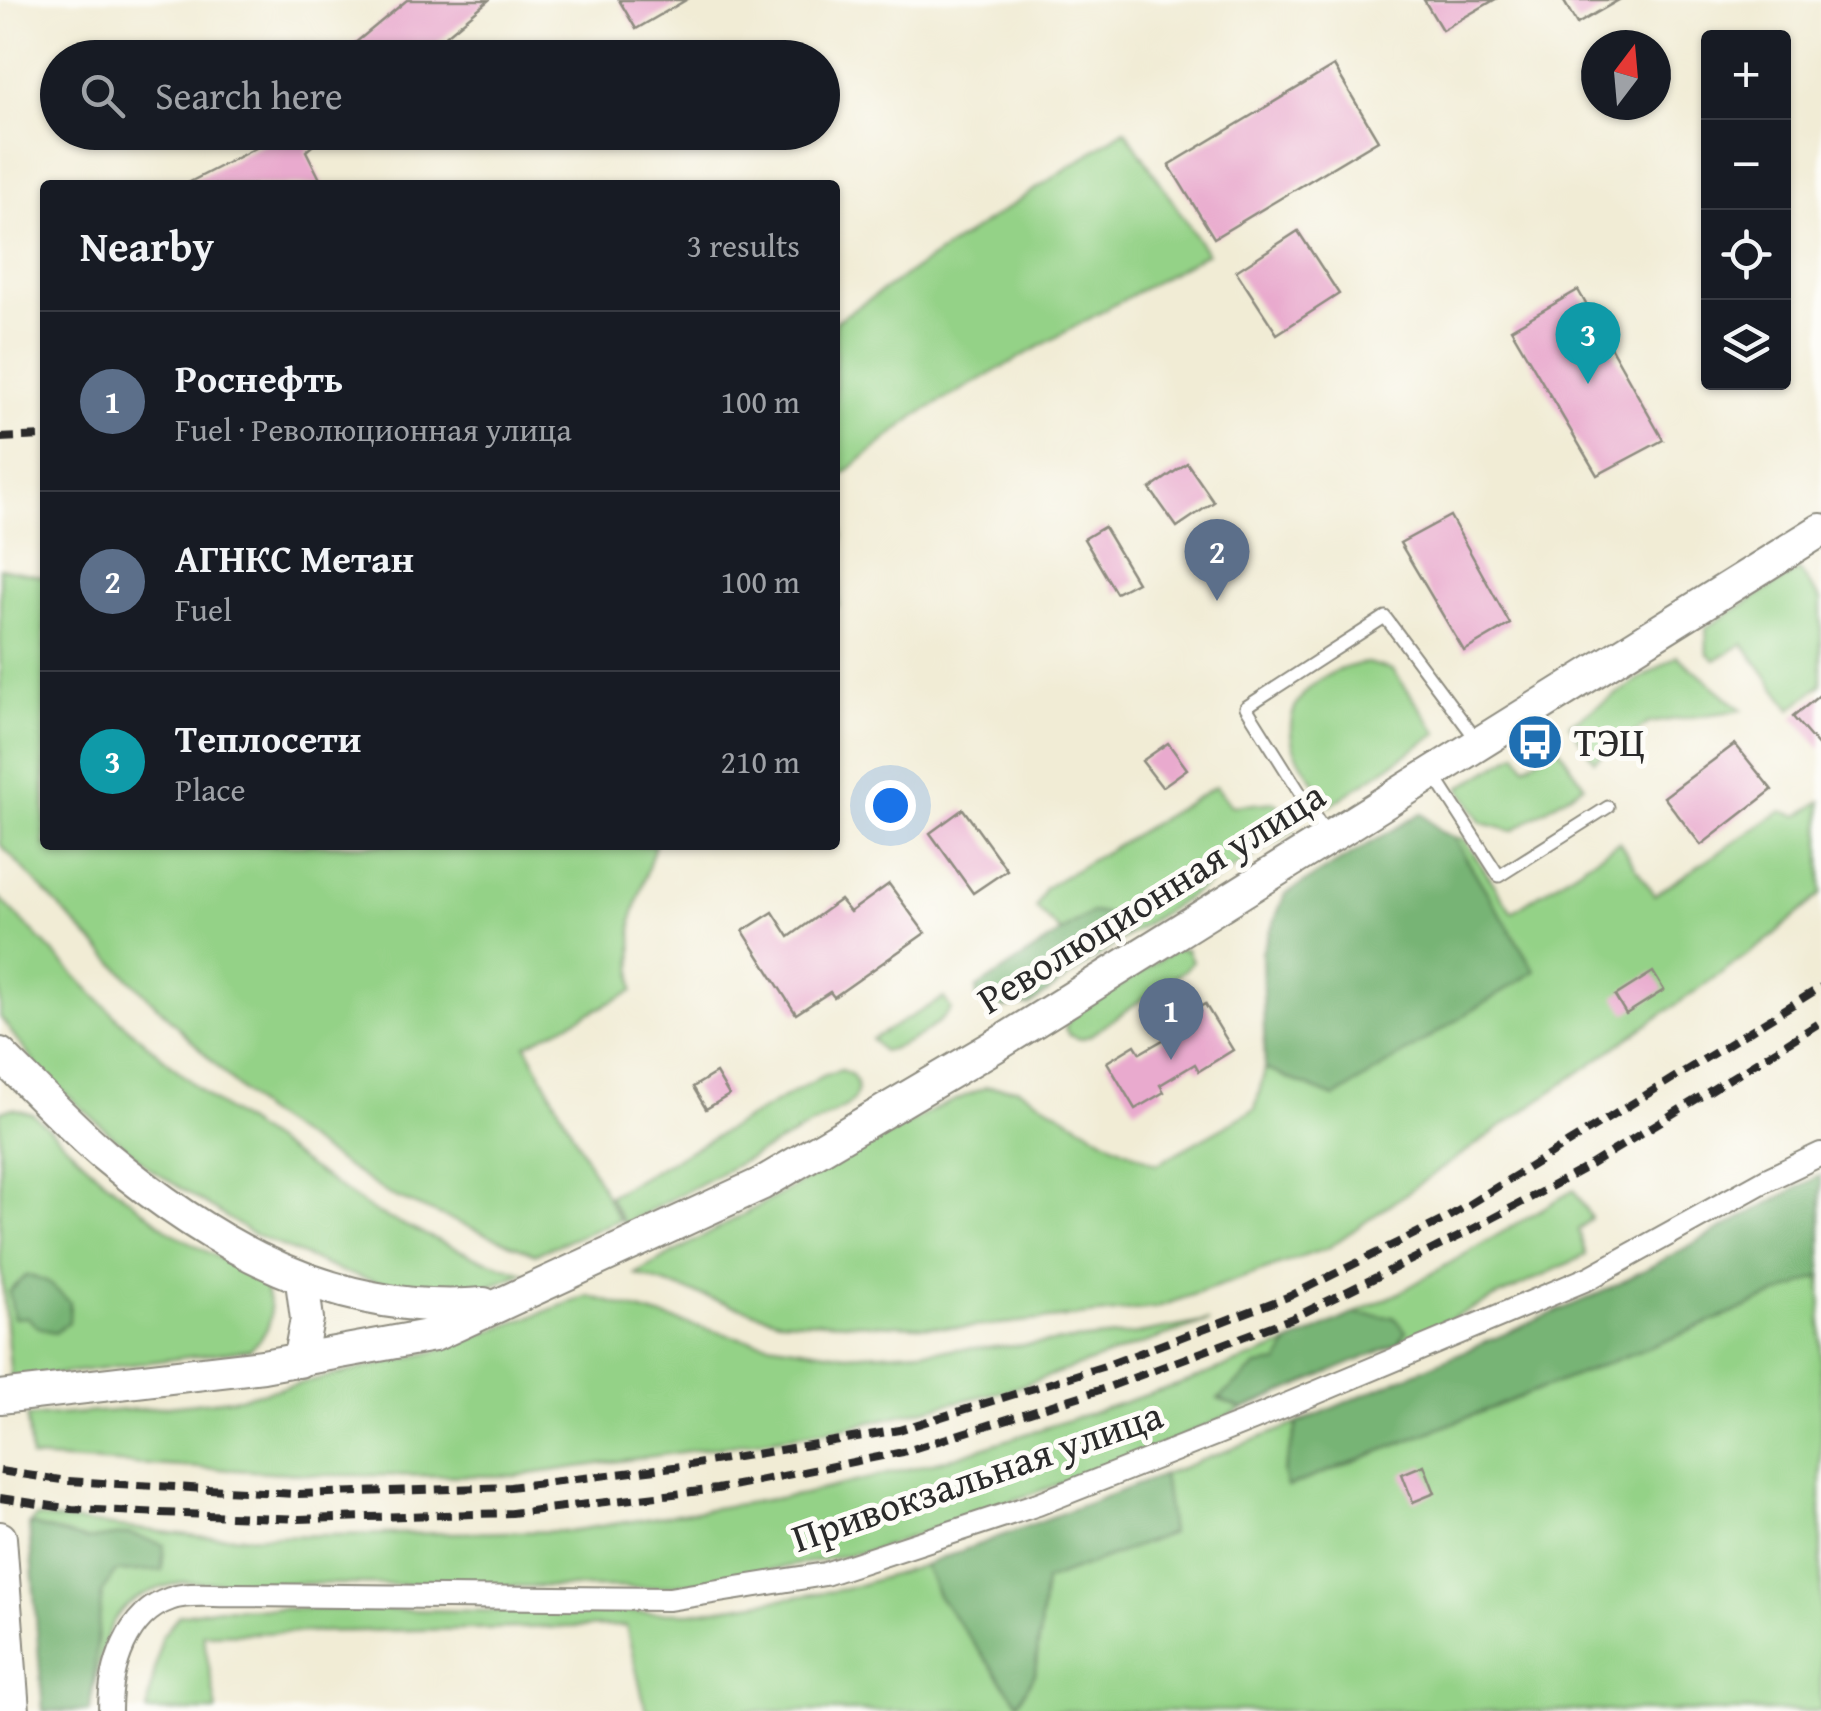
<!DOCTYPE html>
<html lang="en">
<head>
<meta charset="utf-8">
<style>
	body { margin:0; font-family:"Gentium Book Plus",serif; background:#242831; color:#f1f3f6 }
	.controls { position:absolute; right:30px; top:30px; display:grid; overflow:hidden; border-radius:10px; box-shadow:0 2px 8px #0004 }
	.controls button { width:90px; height:90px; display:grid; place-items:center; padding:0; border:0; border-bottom:2px solid #363941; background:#171b24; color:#f1f3f6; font:50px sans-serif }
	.compass { position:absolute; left:1581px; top:30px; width:90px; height:90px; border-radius:50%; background:#171b24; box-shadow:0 2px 8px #0004; rotate:16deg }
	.you { position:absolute; left:890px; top:805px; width:35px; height:35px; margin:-25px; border:8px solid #fff; border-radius:50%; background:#1a73e8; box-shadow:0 0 0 15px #1a73e833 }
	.badge { display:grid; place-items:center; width:65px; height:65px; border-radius:50%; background:#0b8043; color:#fff; font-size:32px; font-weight:700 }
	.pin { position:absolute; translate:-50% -82px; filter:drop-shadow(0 2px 5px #0008) }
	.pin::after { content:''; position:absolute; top:52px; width:35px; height:30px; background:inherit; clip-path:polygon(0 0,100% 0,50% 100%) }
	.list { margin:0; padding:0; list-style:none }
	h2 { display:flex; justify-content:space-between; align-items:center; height:130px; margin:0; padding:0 40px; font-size:42px }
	h2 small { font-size:32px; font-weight:400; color:#9ea1a6 }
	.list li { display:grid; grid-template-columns:65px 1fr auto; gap:30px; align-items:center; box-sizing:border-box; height:180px; padding:0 40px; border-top:2px solid #363941 }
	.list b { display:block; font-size:38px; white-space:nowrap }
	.list p { margin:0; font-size:32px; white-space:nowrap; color:#9ea1a6 }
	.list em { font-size:32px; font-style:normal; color:#9ea1a6 }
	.icon { flex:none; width:55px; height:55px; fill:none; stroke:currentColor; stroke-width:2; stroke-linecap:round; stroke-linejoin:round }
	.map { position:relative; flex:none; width:1821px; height:1711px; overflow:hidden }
	.search { position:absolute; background:#171b24; box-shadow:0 2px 8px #0004; left:40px; top:40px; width:800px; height:110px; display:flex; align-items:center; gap:25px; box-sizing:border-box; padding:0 35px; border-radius:55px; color:#9ea1a6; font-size:38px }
	.panel { position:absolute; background:#171b24; box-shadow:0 2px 8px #0004; left:40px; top:180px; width:800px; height:670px; border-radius:10px }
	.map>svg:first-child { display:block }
	.green { fill:#94d287; stroke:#607e59; stroke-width:2.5 }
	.forest { fill:#77b474; stroke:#517050; stroke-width:2.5 }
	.building { fill:#e9aace }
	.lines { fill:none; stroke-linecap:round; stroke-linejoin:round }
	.lane-casing { stroke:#8e8c80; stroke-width:15 }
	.street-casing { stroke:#8e8c80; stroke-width:26 }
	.secondary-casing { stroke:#8e8c80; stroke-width:36 }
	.lane { stroke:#fff; stroke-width:11 }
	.street { stroke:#fff; stroke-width:22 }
	.secondary { stroke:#fff; stroke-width:32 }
	.rail { stroke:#2b2b2b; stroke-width:8; stroke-dasharray:15 8; stroke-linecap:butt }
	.labels { text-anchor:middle; stroke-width:10; stroke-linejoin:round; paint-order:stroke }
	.poi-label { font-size:40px; fill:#2b2b2b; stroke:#fdfcf7; text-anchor:start }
	.street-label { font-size:40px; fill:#2b2b2b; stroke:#fdfcf7 }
</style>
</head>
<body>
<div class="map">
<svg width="1821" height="1711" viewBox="0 0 1821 1711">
	<rect width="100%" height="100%" fill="#fdfcf7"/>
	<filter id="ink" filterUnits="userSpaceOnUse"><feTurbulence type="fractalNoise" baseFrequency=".01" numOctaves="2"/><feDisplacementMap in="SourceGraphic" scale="20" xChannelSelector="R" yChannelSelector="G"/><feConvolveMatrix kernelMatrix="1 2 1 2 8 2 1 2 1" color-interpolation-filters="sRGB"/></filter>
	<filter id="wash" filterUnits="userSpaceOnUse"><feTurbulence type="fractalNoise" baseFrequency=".0048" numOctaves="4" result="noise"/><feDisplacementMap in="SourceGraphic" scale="40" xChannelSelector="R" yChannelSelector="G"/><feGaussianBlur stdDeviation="2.25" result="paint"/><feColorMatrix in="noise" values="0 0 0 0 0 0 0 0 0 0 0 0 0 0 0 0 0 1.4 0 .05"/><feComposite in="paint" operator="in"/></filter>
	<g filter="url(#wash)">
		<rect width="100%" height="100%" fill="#f1ecd5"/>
		<path class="green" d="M 1125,130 L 1207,253 L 915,416 L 837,479 L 842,536 L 838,606 L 835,607 L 835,322 Z
			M 0,568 L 45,577 L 45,845 L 655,845 L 632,919 L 633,991 L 526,1045 L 619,1220 L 535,1254 L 388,1194 L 262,1111 L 85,934 L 0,844 Z
			M 1799,570 L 1821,600 L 1821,685 L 1791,709 L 1743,644 L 1715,660 L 1707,653 L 1706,628 Z
			M 1677,656 L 1742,710 L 1649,723 L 1594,761 L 1569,724 Z
			M 1367,663 L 1393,670 L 1438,733 L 1330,806 C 1320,790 1298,762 1293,745 C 1281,696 1325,669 1367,663 Z
			M 1558,747 L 1584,785 L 1512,831 L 1482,823 L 1460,788 L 1517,753 L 1525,766 Z
			M 1216,786 L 1231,806 L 1276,802 L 1294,830 L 1128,935 L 1116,916 L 1092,912 L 1061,932 L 1036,908 L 1045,888 Z
			M 1821,801 L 1821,894 L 1764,943 L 1328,1248 L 1155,1308 L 963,1328 L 779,1320 L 635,1274 L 937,1108 L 986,1087 L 1017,1088 L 1115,1145 L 1157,1164 L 1255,1109 L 1265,1069 L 1335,1097 L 1535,971 L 1453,837 L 1464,839 L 1512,912 L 1619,842 L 1654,895 L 1782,811 L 1799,816 Z
			M 0,898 L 118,1019 L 212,1100 L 376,1213 L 473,1256 L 524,1273 L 473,1292 L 432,1297 L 342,1272 L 251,1233 L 149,1168 L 41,1072 L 0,1017 Z
			M 1176,949 L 1187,950 L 1192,961 L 1186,969 L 1089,1036 L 1080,1039 L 1069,1035 L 1065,1028 L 1070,1018 Z
			M 944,998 L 951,1009 C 937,1028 904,1047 882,1051 L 872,1039 Z
			M 841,1070 L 852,1075 C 861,1088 858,1097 846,1107 L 624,1224 L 609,1196 L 825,1075 Z
			M 13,1108 L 33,1114 L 101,1177 L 169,1231 L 263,1282 C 274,1312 275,1327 250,1349 L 11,1380 L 0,1255 L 0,1111 Z
			M 1574,1190 L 1591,1218 L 1578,1230 L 1586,1255 L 1397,1344 L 1405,1331 L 1393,1317 L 1353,1314 L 1399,1293 Z
			M 1821,1276 L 1821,1711 L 646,1711 L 626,1626 L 203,1634 L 217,1711 L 147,1711 L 161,1638 L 179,1615 L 218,1608 L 690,1613 L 846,1589 L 924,1565 L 939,1597 L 1018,1702 L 1035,1674 L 1045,1581 L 1171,1533 L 1163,1475 L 1298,1423 L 1283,1472 L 1288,1487 L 1670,1339 Z
			M 588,1296 L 743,1339 L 846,1355 L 1013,1346 L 1137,1334 L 1209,1321 L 1011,1389 L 841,1429 L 516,1476 L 321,1475 L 31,1458 L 27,1417 L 143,1409 L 239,1398 L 433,1352 Z
			M 1288,1344 L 1279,1363 L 1219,1399 L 1243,1409 L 1149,1452 L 874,1550 L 707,1582 L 653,1588 L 183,1582 C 103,1599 107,1633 90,1704 L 102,1591 L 115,1572 L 129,1534 L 87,1540 L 29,1524 L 36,1517 L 205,1537 L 569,1531 L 804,1494 L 945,1460 L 1177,1385 Z"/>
		<path class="forest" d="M 1421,813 L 1441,832 L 1453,837 L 1535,971 L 1335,1097 L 1265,1069 L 1262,952 L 1285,894 Z
			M 1092,912 L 1116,916 L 1128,935 L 1030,1005 L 1004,1008 L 977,1000 L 976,989 Z
			M 1821,1175 L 1821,1276 L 1670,1339 L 1287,1487 L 1283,1473 L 1298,1423 L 1609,1289 Z
			M 27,1275 L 47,1281 L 70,1302 L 69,1322 L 55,1333 L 36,1326 L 27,1317 L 14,1318 L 9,1292 Z
			M 1353,1314 L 1393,1317 L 1406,1331 L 1397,1344 L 1243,1409 L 1218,1399 L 1257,1366 L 1279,1363 L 1288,1344 Z
			M 1163,1475 L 1171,1533 L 1045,1581 L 1035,1674 L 1018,1703 L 939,1597 L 924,1565 Z
			M 29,1524 L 87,1540 L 129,1534 L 164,1545 L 162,1570 L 115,1572 L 102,1592 L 90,1711 L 43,1711 Z"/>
		<g id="blocks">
			<path class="building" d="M 407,0 L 489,0 L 419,58 L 337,58 Z
				M 619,0 L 686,0 L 636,29 Z
				M 1424,0 L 1494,0 L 1442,30 Z
				M 1563,0 L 1619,0 L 1577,24 Z
				M 1334,66 L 1378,140 L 1214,238 L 1169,165 Z
				M 287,132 L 329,132 L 306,151 L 323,185 L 184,185 Z
				M 1298,231 L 1339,294 L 1277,334 L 1236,271 Z
				M 1578,290 L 1663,440 L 1597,475 L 1511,329 Z
				M 1187,463 L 1214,502 L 1177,527 L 1150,489 Z
				M 1450,516 L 1510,624 L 1464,651 L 1400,543 Z
				M 1104,527 L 1137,582 L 1116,593 L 1084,539 Z
				M 1821,694 L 1821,749 L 1793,717 Z
				M 1168,743 L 1187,769 L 1162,787 L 1142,761 Z
				M 1735,744 L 1772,790 L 1701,845 L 1664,797 Z
				M 963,809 L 1007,870 L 973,893 L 930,833 Z
				M 889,884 L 925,933 L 834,997 L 830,992 L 796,1014 L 743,931 L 773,912 L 789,937 L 840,900 L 850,912 Z
				M 1653,972 L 1664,990 L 1626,1014 L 1615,996 Z
				M 1205,1004 L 1233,1050 L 1199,1071 L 1195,1064 L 1160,1085 L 1164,1092 L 1135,1109 L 1107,1062 L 1135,1045 L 1140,1053 L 1175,1033 L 1170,1025 Z
				M 716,1073 L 729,1095 L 706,1109 L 693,1087 Z
				M 1424,1465 L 1435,1493 L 1413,1502 L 1402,1474 Z"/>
		</g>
	</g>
	<g filter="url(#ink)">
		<use href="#blocks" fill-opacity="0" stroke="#8e8c80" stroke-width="2.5"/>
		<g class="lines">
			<g class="lane-casing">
				<path id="lane" d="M 1434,775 L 1499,876 L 1608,807
					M 1326,834 L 1246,707 L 1385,617 L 1476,739"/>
			</g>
			<g class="street-casing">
				<path id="street" d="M 110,1711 C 110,1668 126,1614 170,1599 C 188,1592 214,1596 234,1595 L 669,1599 L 825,1574 L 1038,1504 L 1253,1419 L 1589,1278 L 1766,1180 L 1821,1154"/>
			</g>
			<g class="secondary-casing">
				<path id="secondary" d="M 0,1054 C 34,1088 68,1124 104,1155 C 214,1247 337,1317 484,1304
					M 299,1361 L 307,1319 L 302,1281
					M 0,1397 L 263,1366 L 434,1335 L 761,1184 L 995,1046 L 1821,530
					M 0,1538 L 13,1711"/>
			</g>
			<use href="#lane" class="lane"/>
			<use href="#street" class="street"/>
			<use href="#secondary" class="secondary"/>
			<path class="rail" d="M 0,438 L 45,436
				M 0,1471 L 68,1481 L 296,1494 L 510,1487 L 690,1465 L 899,1430 L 1105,1366 L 1290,1296 L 1445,1219 L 1821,987
				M 0,1498 L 72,1509 L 299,1519 L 512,1513 L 717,1489 L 903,1452 L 1106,1388 L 1293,1318 L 1458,1237 L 1587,1167 L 1821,1022"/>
		</g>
	</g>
	<defs>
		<g id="bus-disc" transform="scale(2.875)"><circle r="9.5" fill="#1f6fb2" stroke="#fdfcf7"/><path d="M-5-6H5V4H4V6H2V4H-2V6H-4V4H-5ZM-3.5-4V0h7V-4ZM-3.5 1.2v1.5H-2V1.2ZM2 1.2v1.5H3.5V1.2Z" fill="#fff"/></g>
	</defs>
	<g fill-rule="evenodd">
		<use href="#bus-disc" x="1535" y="742"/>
	</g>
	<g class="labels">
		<g class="poi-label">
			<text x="1574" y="756">ТЭЦ</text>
		</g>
		<g class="street-label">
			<text transform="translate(1151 897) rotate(-32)" y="14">Революционная улица</text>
			<text transform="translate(977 1476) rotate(-19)" y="14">Привокзальная улица</text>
		</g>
	</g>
</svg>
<div class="controls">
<button>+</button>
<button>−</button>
<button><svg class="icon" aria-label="locate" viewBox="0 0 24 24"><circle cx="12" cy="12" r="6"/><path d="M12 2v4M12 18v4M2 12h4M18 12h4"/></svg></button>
<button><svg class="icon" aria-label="layers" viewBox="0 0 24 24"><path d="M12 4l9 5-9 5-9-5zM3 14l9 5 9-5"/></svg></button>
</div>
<svg class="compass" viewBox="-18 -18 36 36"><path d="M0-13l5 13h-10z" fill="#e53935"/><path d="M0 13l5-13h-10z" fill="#9ea1a6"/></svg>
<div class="you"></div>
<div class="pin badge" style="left:1171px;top:1060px;background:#5c6f8a">1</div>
<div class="pin badge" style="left:1217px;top:601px;background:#5c6f8a">2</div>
<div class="pin badge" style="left:1588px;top:384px;background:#0f9aa8">3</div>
<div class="search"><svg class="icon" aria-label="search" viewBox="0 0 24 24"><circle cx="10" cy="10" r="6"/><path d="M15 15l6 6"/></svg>Search here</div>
<section class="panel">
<h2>Nearby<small>3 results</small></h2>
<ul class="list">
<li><span class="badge" style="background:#5c6f8a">1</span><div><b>Роснефть</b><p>Fuel · Революционная улица</p></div><em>100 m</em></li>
<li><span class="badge" style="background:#5c6f8a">2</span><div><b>АГНКС Метан</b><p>Fuel</p></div><em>100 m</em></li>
<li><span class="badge" style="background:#0f9aa8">3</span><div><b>Теплосети</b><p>Place</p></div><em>210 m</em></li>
</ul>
</section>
</div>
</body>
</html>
